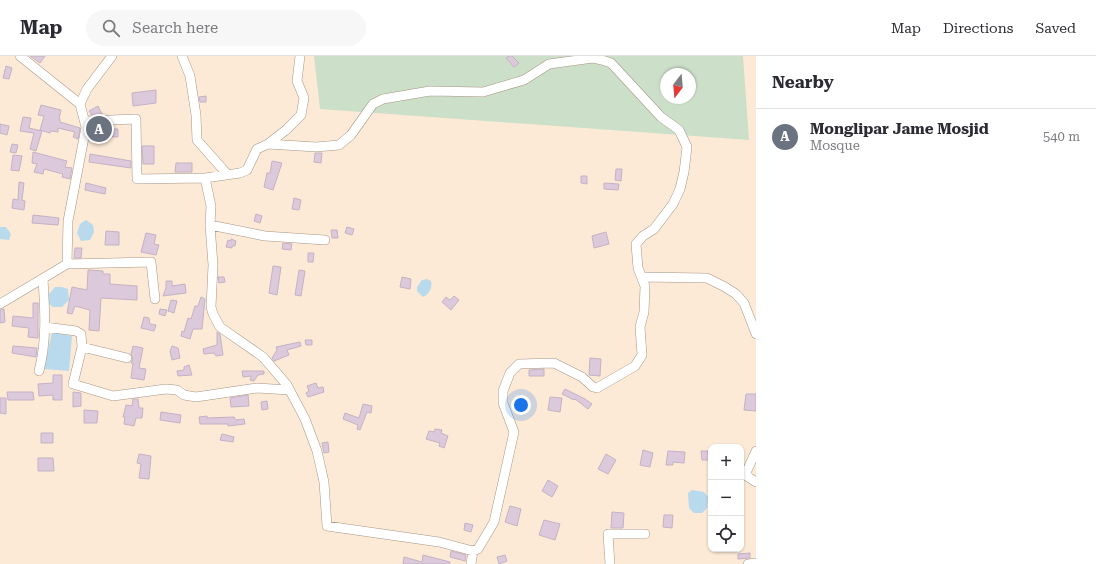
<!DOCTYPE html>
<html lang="en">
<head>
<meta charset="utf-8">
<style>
	body { margin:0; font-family:"Roboto Serif",serif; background:#f7f7f7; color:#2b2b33 }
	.controls { position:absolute; right:12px; bottom:12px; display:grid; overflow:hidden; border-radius:8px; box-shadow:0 1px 3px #0004 }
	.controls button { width:36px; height:36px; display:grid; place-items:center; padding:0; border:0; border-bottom:1px solid #e1e1e2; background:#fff; color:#2b2b33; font:20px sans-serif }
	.compass { position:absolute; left:660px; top:12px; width:36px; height:36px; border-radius:50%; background:#fff; box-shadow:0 1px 3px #0004; rotate:196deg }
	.you { position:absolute; left:521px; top:349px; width:14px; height:14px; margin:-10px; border:3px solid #fff; border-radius:50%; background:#1a73e8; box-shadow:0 0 0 6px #1a73e833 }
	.badge { display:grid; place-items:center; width:26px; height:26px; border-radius:50%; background:#b45309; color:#fff; font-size:13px; font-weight:700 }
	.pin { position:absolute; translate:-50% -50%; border:2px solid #fff; box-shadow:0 1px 4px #0006 }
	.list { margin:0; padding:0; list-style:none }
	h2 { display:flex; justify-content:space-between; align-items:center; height:52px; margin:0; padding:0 16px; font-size:17px }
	h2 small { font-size:13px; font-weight:400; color:#7c7c81 }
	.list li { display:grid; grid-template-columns:26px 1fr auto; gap:12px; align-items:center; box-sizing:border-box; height:56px; padding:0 16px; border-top:1px solid #e1e1e2 }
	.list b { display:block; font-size:15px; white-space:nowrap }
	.list p { margin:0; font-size:13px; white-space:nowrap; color:#7c7c81 }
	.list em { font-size:13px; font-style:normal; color:#7c7c81 }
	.icon { flex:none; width:22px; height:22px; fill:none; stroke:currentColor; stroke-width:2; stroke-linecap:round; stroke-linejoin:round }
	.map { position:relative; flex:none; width:756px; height:508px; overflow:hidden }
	header { display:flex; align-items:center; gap:24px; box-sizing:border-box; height:56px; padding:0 20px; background:#fff; border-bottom:1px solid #e1e1e2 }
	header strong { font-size:19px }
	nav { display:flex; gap:22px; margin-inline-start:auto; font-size:14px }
	.search { width:280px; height:36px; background:#f7f7f7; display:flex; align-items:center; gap:10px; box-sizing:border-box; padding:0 14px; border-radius:22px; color:#7c7c81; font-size:15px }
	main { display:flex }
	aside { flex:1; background:#fff }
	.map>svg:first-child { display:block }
	.green { fill:#ccdfc8; fill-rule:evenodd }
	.water { fill:#b8daec }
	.building { fill:#dccadc; stroke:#c4b2c4 }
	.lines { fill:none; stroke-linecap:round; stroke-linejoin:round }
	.minor-casing { stroke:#a69584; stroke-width:10 }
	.minor { stroke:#fff; stroke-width:9 }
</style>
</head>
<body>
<header>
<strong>Map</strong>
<div class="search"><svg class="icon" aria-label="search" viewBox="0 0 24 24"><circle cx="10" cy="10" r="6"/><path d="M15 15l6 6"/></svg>Search here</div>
<nav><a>Map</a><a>Directions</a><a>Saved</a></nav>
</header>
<main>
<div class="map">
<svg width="756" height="508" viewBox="0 0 756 508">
	<rect width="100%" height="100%" fill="#fcead7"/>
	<path class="green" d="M 314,0 L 743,0 L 749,84 L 320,53 ZM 666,18 L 690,18 L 690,42 L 666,42 Z"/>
	<path class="water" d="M 86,164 L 93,169 L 94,176 L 90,184 L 81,185 L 77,177 L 80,168 Z
		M 0,171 L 6,171 L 11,178 L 9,184 L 0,183 Z
		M 427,223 L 431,225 C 433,231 429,239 423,241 L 417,235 L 417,231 L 422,224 Z
		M 55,231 L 62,231 L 68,233 L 69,244 L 62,251 L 53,251 L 49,248 L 48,239 Z
		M 52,276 L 72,280 L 69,315 L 44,313 Z
		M 692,434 L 704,436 L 708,441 L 707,452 L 702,457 L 694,457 L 689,452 L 688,437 Z"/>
	<path class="building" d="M 30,0 L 45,0 L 40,7 Z
		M 509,0 L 512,0 L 519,7 L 514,11 L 506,2 Z
		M 6,10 L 12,12 L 9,23 L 3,22 Z
		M 156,34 L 156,47 L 133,50 L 132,37 Z
		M 206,40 L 206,46 L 200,46 L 199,41 Z
		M 41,49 L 61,54 L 59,63 L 60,63 L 60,66 L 80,72 L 78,83 L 73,81 L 75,76 L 58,72 L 58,76 L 51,75 L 50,77 L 40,74 L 44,60 L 38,59 Z
		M 98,50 L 102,58 L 92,59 L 89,55 Z
		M 23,61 L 31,62 L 29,72 L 42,75 L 36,95 L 30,93 L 34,77 L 20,75 Z
		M 0,68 L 9,70 L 7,79 L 0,77 Z
		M 104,70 L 104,73 L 118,73 L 118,81 L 92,79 L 93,71 Z
		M 12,88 L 18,89 L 16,97 L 10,96 Z
		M 142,90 L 154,90 L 154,108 L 143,108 Z
		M 33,96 L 67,105 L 65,111 L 72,112 L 70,123 L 62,121 L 63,118 L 44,113 L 43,118 L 34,116 L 37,108 L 32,107 Z
		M 315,97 L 322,97 L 321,107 L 314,106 Z
		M 90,98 L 131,105 L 131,112 L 89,106 Z
		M 13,99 L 22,100 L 19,115 L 11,114 Z
		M 272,105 L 282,107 L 273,134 L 264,131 L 267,117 L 270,117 Z
		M 176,107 L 192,107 L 192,116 L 175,116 Z
		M 616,113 L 622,113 L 621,125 L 615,124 Z
		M 581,120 L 587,120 L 587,128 L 581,127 Z
		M 19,126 L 24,127 L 22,144 L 25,145 L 24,154 L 12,152 L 13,143 L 18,144 Z
		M 86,127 L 106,132 L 105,138 L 85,134 Z
		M 604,127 L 619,128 L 618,134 L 604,133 Z
		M 294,142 L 301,144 L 299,154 L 292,153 Z
		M 256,158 L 262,160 L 260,167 L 254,165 Z
		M 33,159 L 59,162 L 58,169 L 32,167 Z
		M 347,171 L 354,173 L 352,179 L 345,177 Z
		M 331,174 L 337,174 L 338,182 L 332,182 Z
		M 106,175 L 119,176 L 119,189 L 105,189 Z
		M 606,176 L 609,188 L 594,192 L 592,180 Z
		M 146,177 L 156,179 L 154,188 L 159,189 L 156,199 L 141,196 Z
		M 231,183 L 236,185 L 235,190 L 232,190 L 232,192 L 226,191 L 228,184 L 231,185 Z
		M 283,187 L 292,188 L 291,194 L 282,193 Z
		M 75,192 L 82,192 L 81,202 L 74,202 Z
		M 308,197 L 314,197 L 313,206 L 308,206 Z
		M 273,210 L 281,211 L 277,239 L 269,237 Z
		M 88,214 L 103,215 L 103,218 L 110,218 L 110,228 L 137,230 L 137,244 L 101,242 L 99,275 L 89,274 L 90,254 L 75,250 L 72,258 L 67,257 L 72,231 L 87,234 Z
		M 299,214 L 305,215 L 301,240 L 295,239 Z
		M 218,221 L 224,221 L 225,226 L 219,227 Z
		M 402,221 L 411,223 L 410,233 L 400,231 Z
		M 166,225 L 172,225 L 172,230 L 185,228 L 186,237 L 163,240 L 166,232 Z
		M 454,240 L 459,244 L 451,254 L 442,246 L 446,241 L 450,244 Z
		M 201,241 L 205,243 L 202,273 L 193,273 L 190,283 L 181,280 L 182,275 L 184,276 L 188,262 L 191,263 L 195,250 L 198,250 Z
		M 171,244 L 177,245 L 174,257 L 168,255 Z
		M 33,247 L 38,247 L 38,282 L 28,281 L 29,272 L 12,270 L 13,260 L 33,262 Z
		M 4,253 L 5,266 L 0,267 L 0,254 Z
		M 160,253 L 167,254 L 165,260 L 159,258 Z
		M 144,261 L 149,262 L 150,268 L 156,269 L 154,275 L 141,272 Z
		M 217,276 L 220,278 L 223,299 L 216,300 L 214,297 L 204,298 L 203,293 L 217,289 Z
		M 305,284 L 312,284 L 312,289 L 306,289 Z
		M 300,286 L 301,290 L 287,294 L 289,299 L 274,305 L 272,302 L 277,294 L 276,291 Z
		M 13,290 L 37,292 L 36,301 L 12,297 Z
		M 133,290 L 143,292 L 139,312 L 146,313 L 144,324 L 131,322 L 133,307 L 131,307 L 133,303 L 131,298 Z
		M 172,290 L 178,292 L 180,302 L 172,304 L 170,295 Z
		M 590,302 L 601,303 L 600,320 L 589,319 Z
		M 189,309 L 192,319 L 178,320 L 177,315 L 184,314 L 184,311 Z
		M 544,313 L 544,320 L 529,320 L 529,314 Z
		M 242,315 L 264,315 L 264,318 L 258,319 L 254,325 L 250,324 L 251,320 L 243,321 Z
		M 53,319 L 62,319 L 62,344 L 53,344 L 53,339 L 39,340 L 38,328 L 53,327 Z
		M 316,327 L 318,332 L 323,331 L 324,336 L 308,341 L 306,337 L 309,335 L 307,330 Z
		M 565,333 L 585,343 L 592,348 L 588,353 L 575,343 L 574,344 L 562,338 Z
		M 7,336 L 33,336 L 34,344 L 8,344 Z
		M 73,336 L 81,337 L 81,350 L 73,351 Z
		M 746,338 L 756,338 L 756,355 L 744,354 Z
		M 248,339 L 249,350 L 231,351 L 230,342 Z
		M 550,341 L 562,342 L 560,356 L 548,354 Z
		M 0,342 L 6,342 L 6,358 L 0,357 Z
		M 133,343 L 138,343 L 139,352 L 143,352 L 142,362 L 136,362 L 134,370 L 124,368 L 125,361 L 123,361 L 126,349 L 132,350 Z
		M 267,345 L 268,353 L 262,354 L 261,346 Z
		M 363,348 L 372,350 L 371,357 L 367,356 L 360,374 L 357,373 L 358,369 L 343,363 L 345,357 L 359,362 Z
		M 84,354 L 98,355 L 97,367 L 84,367 Z
		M 161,356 L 181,359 L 180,367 L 160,364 Z
		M 207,360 L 207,362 L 234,361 L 236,364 L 244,363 L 245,368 L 228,370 L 228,368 L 200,368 L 199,361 Z
		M 435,373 L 442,374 L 441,377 L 448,380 L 444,392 L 439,390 L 440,387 L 426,383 L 429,375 L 434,376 Z
		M 41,377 L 53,377 L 53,387 L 41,387 Z
		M 222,378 L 234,381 L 233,386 L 220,384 Z
		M 328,386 L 329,396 L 324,397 L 322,387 Z
		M 643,394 L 653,397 L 650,411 L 640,409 Z
		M 668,395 L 685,396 L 684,407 L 673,406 L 673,409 L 666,409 Z
		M 701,395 L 708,395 L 709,404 L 702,404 Z
		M 139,398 L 151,400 L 149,423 L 139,422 L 141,408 L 137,407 Z
		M 606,398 L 616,404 L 608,418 L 598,413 Z
		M 38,402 L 53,402 L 54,415 L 38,415 Z
		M 548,424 L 558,430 L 552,441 L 542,435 Z
		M 510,450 L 521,453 L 517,470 L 505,466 Z
		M 612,456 L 624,457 L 623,472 L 611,472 Z
		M 664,459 L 673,459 L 672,472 L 663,471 Z
		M 544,464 L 560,468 L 555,484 L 539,479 Z
		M 465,467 L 473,469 L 471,476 L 464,474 Z
		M 451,495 L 466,499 L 465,505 L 450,501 Z
		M 750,497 L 750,502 L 738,503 L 738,498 Z
		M 423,499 L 450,506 L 450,508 L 403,508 L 404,501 L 422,506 Z
		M 505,499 L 507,505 L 499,508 L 497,501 Z"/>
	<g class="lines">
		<g class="minor-casing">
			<path id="minor" d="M 182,0 L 190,20 L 196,59 L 197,84 L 227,118
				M 80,48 L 87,33 L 112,0
				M 85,65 L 136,63 L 137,123 L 205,122 L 211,150 L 210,169 L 213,209 L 211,251 L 213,258 L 220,271 L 263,301 L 287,329 L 305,363 L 317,395 L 324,426 L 327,470 L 439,486 L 473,495 L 478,493 L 494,466 L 514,376 L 503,347 L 503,335 L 510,317 L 519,308 L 554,307 L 582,321 L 593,331 L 597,332 L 635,310 L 642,299 L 640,271 L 644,256 L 645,230 L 638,212 L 636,188 L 643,180 L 654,173 L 673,148 L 680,133 L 684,116 L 687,91 L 679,74 L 661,61 L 611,7 L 602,4 L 593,2 L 549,8 L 524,24 L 483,36 L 430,35 L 383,43 L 373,48 L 351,79 L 339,89 L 316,91 L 268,88 L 257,93 L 247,114 L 240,117 L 205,122
				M 268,88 L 286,74 L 301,59 L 304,42 L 297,25 L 300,0
				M 210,169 L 265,180 L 325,184
				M 67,208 L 151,206 L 155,243
				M 643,221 L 707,222 L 725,231 L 736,238 L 744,247 L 756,278
				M 0,248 L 67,208 L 68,165 L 86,71 L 80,48 L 20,0
				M 45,271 L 76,275 L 81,278 L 82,291 L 73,328 L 113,340 L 166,333 L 177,334 L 184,339 L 196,341 L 257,332 L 289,334
				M 82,291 L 127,302
				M 39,315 C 47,284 45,255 43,223
				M 756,395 L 745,419 L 756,426
				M 471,508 L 473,495
				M 610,508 L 608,478 L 645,478
				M 748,508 L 756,507"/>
		</g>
		<use href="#minor" class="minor"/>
	</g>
</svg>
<div class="controls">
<button>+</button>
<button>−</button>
<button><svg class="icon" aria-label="locate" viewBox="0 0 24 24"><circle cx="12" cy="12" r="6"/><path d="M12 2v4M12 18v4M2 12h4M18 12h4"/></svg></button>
</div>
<svg class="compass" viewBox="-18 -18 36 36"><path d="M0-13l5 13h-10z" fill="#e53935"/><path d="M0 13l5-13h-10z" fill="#7c7c81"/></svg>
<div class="you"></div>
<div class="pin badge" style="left:99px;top:73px;background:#6b7280">A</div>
</div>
<aside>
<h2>Nearby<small></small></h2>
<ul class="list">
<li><span class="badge" style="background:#6b7280">A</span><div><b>Monglipar Jame Mosjid</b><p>Mosque</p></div><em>540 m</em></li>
</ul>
</aside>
</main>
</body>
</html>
